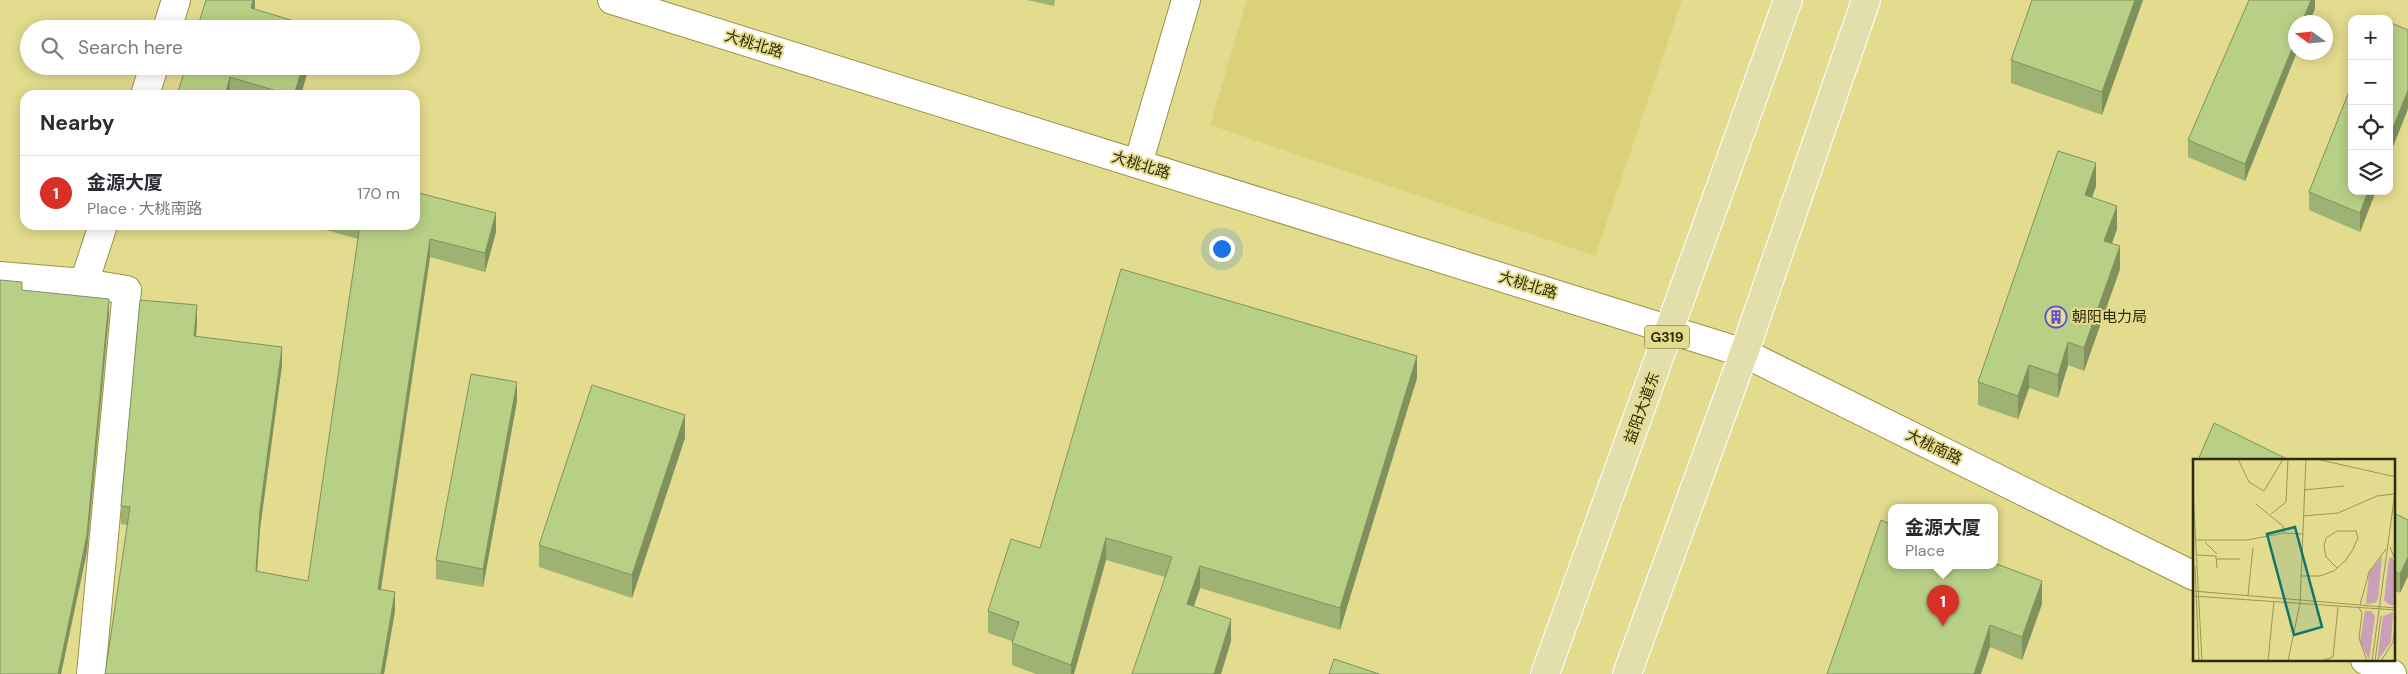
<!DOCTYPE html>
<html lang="en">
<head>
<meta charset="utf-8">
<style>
	body { margin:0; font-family:"DM Sans","Noto Sans SC",sans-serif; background:#f7f7f7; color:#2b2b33 }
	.controls { position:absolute; right:15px; top:15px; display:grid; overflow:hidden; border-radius:10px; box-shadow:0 2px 12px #0003 }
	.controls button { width:45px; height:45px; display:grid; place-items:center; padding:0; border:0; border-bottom:1px solid #e1e1e2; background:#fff; color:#2b2b33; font:25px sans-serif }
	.compass { position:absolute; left:2288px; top:15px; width:45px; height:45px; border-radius:50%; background:#fff; box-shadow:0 2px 12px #0003; rotate:285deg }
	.you { position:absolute; left:1221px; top:248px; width:18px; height:18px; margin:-12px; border:4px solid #fff; border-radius:50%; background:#1a73e8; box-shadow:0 0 0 8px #1a73e833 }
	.badge { display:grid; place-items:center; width:32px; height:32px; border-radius:50%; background:#d93025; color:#fff; font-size:16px; font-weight:700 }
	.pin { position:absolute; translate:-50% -41px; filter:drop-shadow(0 1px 2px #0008) }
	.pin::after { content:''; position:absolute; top:26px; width:18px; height:15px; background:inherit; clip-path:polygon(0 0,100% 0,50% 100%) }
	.popup { position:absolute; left:1888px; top:504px; width:110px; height:65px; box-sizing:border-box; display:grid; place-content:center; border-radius:10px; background:#fff; filter:drop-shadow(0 1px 4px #0005); font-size:16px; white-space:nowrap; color:#7c7c81 }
	.popup b { font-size:19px; color:#2b2b33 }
	.popup::after { content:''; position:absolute; left:50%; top:100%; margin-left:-10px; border:10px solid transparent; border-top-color:#fff }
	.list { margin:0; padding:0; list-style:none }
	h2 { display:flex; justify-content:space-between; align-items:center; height:65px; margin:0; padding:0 20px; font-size:21px }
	h2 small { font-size:16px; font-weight:400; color:#7c7c81 }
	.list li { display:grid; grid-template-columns:32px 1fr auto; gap:15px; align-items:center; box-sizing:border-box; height:75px; padding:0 20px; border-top:1px solid #e1e1e2 }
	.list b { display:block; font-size:19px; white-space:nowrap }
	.list p { margin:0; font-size:16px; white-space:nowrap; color:#7c7c81 }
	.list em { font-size:16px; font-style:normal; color:#7c7c81 }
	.icon { flex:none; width:28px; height:28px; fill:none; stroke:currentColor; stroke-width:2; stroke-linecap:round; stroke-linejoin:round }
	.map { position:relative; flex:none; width:2408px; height:674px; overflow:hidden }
	.search { position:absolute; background:#fff; box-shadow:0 2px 12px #0003; left:20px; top:20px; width:400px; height:55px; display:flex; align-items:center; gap:12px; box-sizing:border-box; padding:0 18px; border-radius:28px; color:#7c7c81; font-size:19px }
	.panel { position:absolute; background:#fff; box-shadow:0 2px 12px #0003; left:20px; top:90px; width:400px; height:140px; border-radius:15px }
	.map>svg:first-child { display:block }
	.built { fill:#dad17a }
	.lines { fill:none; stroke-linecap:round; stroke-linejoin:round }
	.minor-casing { stroke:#9b9345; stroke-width:30 }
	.major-casing { stroke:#fff; stroke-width:30 }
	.minor { stroke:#fff; stroke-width:28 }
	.major { stroke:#e3dfad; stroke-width:28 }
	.wall { fill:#9eb273 }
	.shaded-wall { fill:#81915e }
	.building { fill:#b8cf86; stroke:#81915e }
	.labels { text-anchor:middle; stroke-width:4; stroke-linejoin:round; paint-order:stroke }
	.shield { fill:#e3db8d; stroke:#646031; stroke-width:1 }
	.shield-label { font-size:14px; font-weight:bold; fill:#2e2b09 }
	.street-label { font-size:15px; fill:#2e2b09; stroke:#e3db8d }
	.poi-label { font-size:15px; fill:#2e2b09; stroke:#e3db8d; text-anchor:start }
	.inset-road { fill:none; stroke:#9b9558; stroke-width:1 }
	.view { fill:#0f766e; fill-opacity:0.15; stroke:#0f766e; stroke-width:2.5 }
	.inset-edge { fill:none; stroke:#2e2b09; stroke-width:2.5 }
</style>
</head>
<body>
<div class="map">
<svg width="2408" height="674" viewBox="0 0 2408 674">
	<rect width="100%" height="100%" fill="#e3db8d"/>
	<path class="built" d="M 1247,0 L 1682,0 L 1595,256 L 1210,125 Z"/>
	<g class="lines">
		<g class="minor-casing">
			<path id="minor" d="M 612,0 L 1744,353 L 2194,576
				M 167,29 L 176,0
				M 145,95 L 154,66
				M 1138,164 L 1186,0
				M 0,276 L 84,283 L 103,225
				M 84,283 L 127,290 L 91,674
				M 2365,660 L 2392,674"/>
		</g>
		<g class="major-casing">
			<path id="major" d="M 1545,674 L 1788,0
				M 1627,674 L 1744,353 L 1866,0"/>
		</g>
		<use href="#minor" class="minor"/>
		<use href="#major" class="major"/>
	</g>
	<path class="wall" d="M 1027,0 L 1055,0 L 1054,6 Z
		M 2143,0 L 2102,115 L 2011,83 L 2011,60 Z
		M 2315,0 L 2315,9 L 2296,52 L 2297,52 L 2245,181 L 2188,157 L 2188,140 Z
		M 186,66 L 309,66 L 301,95 L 177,95 Z
		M 2096,186 L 2092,197 L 2117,229 L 2112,244 L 2120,269 L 2084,371 L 2068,365 L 2058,398 L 2029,388 L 2018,419 L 1978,405 L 1978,382 Z
		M 2376,191 L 2360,232 L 2309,210 L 2309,192 Z
		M 326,225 L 415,225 L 496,232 L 485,272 L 430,257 L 381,590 L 395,611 L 384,674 L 127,525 L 121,524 L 121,506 L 197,324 L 196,336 L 282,365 L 260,529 L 257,571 L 308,581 L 358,239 L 326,230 Z
		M 1417,378 L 1340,630 L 1200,588 L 1194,606 L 1231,641 L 1221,674 L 1165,577 L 1106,560 L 1074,674 L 1036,674 L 1012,665 L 1012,641 L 988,633 L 988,611 L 1040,548 Z
		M 517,401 L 483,587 L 436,579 L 436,560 Z
		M 685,438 L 632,598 L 539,567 L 539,545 Z
		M 2394,513 L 2408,520 L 2408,576 L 2400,593 L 2394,590 Z
		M 2042,604 L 2022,660 L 1990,647 L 1827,674 Z"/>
	<path class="shaded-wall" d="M 253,0 L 255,0 L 255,17 L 251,8 Z
		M 2135,0 L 2143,0 L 2102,115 L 2102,92 Z
		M 2309,0 L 2315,0 L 2315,9 L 2309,22 L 2302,22 Z
		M 2296,39 L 2296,52 L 2297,52 L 2245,181 L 2245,164 Z
		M 303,66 L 309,66 L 301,95 L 294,95 Z
		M 230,77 L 230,95 L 225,95 Z
		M 2408,90 L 2408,109 L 2389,157 L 2389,138 Z
		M 2096,163 L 2096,186 L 2085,218 L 2085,195 Z
		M 2368,191 L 2376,191 L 2360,232 L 2360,213 Z
		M 2117,206 L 2117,229 L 2104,264 L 2104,241 Z
		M 496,213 L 496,232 L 485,272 L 485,253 Z
		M 430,239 L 430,257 L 378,608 L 378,589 Z
		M 2120,246 L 2120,269 L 2084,371 L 2084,348 Z
		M 109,299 L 109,315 L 87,552 L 61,674 L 58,674 Z
		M 197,305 L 197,324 L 194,355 L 194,336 Z
		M 2068,342 L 2068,365 L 2058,398 L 2058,375 Z
		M 282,347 L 282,365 L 260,529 L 256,589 L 256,571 L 260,510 Z
		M 1417,356 L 1417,378 L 1340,630 L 1340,608 Z
		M 2029,365 L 2029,388 L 2018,419 L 2018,396 Z
		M 517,382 L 517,401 L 483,587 L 483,569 Z
		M 685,415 L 685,438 L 632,598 L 632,575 Z
		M 1106,538 L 1106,560 L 1074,674 L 1071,674 L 1071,665 Z
		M 2408,557 L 2408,576 L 2400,593 L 2400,574 Z
		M 1200,566 L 1200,588 L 1187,626 L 1187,604 Z
		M 2042,581 L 2042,604 L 2022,660 L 2022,637 Z
		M 395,592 L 395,611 L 384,674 L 381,674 Z
		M 1231,619 L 1231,641 L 1221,674 L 1214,674 Z
		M 1990,625 L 1990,647 L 1981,674 L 1974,674 Z"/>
	<path class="building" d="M 206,0 L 253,0 L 251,8 L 314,27 L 314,29 L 197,29 Z
		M 2032,0 L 2135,0 L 2102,92 L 2011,60 Z
		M 2249,0 L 2311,0 L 2302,22 L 2296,22 L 2296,39 L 2245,164 L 2188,140 Z
		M 2389,22 L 2408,30 L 2408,90 L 2389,138 Z
		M 186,66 L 303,66 L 294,95 L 290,95 L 230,77 L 225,95 L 177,95 Z
		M 2352,84 L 2352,191 L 2368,191 L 2360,213 L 2309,192 Z
		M 2058,151 L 2096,163 L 2085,195 L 2117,206 L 2104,241 L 2120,246 L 2084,348 L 2068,342 L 2058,375 L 2029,365 L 2018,396 L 1978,382 Z
		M 415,192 L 496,213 L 485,253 L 430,239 L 378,589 L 395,592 L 381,674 L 105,674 L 130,507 L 121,506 L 140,300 L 197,305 L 194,336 L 282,347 L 260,510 L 256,571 L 308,581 L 360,225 L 415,225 Z
		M 1121,269 L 1417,356 L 1340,608 L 1200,566 L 1187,604 L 1231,619 L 1214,674 L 1132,674 L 1172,557 L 1106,538 L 1071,665 L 1012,643 L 1019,622 L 988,611 L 1011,539 L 1040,548 Z
		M 0,280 L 22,282 L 22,290 L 109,299 L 87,535 L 58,674 L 0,674 Z
		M 471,374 L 517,382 L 483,569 L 436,560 Z
		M 592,385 L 685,415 L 632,575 L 539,545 Z
		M 2214,423 L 2289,460 L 2198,460 Z
		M 2394,513 L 2408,520 L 2408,557 L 2400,574 L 2394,571 Z
		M 1881,520 L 1892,525 L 1892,565 L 1994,565 L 1994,563 L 2042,581 L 2022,637 L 1990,625 L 1974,674 L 1827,674 Z
		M 1334,659 L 1379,674 L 1329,674 Z"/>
	<defs>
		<g id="building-ring" transform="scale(1.125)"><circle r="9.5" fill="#e3db8d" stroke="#5e50c9" stroke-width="1.5"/><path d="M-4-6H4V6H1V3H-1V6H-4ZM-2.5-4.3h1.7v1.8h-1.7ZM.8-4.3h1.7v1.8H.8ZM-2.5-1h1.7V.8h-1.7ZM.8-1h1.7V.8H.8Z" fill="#5e50c9"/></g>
	</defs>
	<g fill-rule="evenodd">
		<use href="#building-ring" x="2056" y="317"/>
	</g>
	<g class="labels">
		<rect class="shield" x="1644.5" y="325.5" width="45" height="23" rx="4"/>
		<g class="shield-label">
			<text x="1667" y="342">G319</text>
		</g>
		<g class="street-label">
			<text transform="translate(754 44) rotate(17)" y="5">大桃北路</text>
			<text transform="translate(1141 165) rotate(17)" y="5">大桃北路</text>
			<text transform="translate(1528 285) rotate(17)" y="5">大桃北路</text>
			<text transform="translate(1642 408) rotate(-70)" y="5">益阳大道东</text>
			<text transform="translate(1934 447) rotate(26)" y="5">大桃南路</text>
		</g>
		<g class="poi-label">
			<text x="2072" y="322">朝阳电力局</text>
		</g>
	</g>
	<g transform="translate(2193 459)">
		<rect width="202" height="202" fill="#e3db8d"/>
		<path d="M 189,97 L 185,140 L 182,144 L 173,145 L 176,113 ZM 199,98 L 202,105 L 202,147 L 195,145 L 191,141 L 196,99 ZM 172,152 L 178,152 L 182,157 L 176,201 L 167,182 ZM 200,153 L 198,183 L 184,202 L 190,157 Z" fill="#caa0b8"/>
		<path class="inset-road" d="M 45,0 L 56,23 L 71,32 L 90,0M 123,0 L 203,18M 0,31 L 9,202M 111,31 L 151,27M 63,45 L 90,67 L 91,74 L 110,75M 78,55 L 93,43 L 95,0M 110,57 L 145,54 L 184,37 L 201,35M 3,81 L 54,81 L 91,74M 12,83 L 24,95M 197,88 L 203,103M 4,96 L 23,97 L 24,109M 24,100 L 47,100M 2,107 L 6,202M 108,117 L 127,117 L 141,112 L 144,109 L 152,102 L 159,92 L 165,79 L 163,72 L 144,72 L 133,79 L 131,87 L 133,98 L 144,109M 0,132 L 203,149M 55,136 L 60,89M 0,137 L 203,151M 167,146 L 176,113 L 193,90M 166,149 L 169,154 L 166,179 L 174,202M 75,202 L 81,142M 95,202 L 107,144 L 113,0M 128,202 L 140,198 L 145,148M 179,202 L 203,26M 182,202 L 188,157M 188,202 L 200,183 L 203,159"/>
		<path class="view" d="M 102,68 L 129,168 L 101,176 L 74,75 Z"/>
		<rect width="202" height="202" class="inset-edge"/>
	</g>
</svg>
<div class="controls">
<button>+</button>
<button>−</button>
<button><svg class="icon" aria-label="locate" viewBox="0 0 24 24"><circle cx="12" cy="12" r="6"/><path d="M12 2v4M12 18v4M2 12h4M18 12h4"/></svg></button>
<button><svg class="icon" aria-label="layers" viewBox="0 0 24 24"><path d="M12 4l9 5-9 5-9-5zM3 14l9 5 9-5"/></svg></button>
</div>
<svg class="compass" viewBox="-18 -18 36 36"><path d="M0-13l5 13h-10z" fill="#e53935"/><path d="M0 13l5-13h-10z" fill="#7c7c81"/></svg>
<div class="you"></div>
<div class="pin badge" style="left:1943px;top:626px">1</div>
<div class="popup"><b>金源大厦</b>Place</div>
<div class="search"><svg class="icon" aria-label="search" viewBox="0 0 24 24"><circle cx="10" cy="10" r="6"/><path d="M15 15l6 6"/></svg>Search here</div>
<section class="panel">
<h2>Nearby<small></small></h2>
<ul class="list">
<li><span class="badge">1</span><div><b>金源大厦</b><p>Place · 大桃南路</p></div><em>170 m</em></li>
</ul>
</section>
</div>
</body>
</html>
